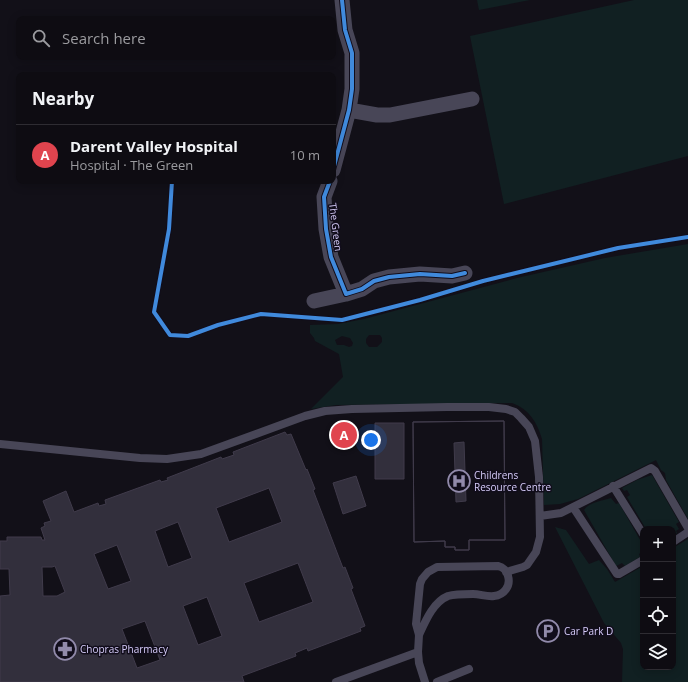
<!DOCTYPE html>
<html lang="en">
<head>
<meta charset="utf-8">
<style>
	body { margin:0; font-family:"Open Sans",sans-serif; background:#17151b; color:#f1f3f6 }
	.controls { position:absolute; right:12px; bottom:12px; display:grid; overflow:hidden; border-radius:8px; box-shadow:0 2px 10px #0003 }
	.controls button { width:36px; height:36px; display:grid; place-items:center; padding:0; border:0; border-bottom:1px solid #2e2c32; background:#0e0c12; color:#f1f3f6; font:20px sans-serif }
	.you { position:absolute; left:371px; top:440px; width:14px; height:14px; margin:-10px; border:3px solid #fff; border-radius:50%; background:#1a73e8; box-shadow:0 0 0 6px #1a73e833 }
	.badge { display:grid; place-items:center; width:26px; height:26px; border-radius:50%; background:#b45309; color:#fff; font-size:13px; font-weight:700 }
	.pin { position:absolute; translate:-50% -50%; border:2px solid #fff; box-shadow:0 1px 4px #0006 }
	.list { margin:0; padding:0; list-style:none }
	h2 { display:flex; justify-content:space-between; align-items:center; height:52px; margin:0; padding:0 16px; font-size:17px }
	h2 small { font-size:13px; font-weight:400; color:#9b9b9f }
	.list li { display:grid; grid-template-columns:26px 1fr auto; gap:12px; align-items:center; box-sizing:border-box; height:60px; padding:0 16px; border-top:1px solid #2e2c32 }
	.list b { display:block; font-size:15px; white-space:nowrap }
	.list p { margin:0; font-size:13px; white-space:nowrap; color:#9b9b9f }
	.list em { font-size:13px; font-style:normal; color:#9b9b9f }
	.icon { flex:none; width:22px; height:22px; fill:none; stroke:currentColor; stroke-width:2; stroke-linecap:round; stroke-linejoin:round }
	.map { position:relative; flex:none; width:688px; height:682px; overflow:hidden }
	.search { position:absolute; background:#0e0c12; box-shadow:0 2px 10px #0003; left:16px; top:16px; width:320px; height:44px; display:flex; align-items:center; gap:10px; box-sizing:border-box; padding:0 14px; border-radius:8px; color:#9b9b9f; font-size:15px }
	.panel { position:absolute; background:#0e0c12; box-shadow:0 2px 10px #0003; left:16px; top:72px; width:320px; height:112px; border-radius:8px }
	.map>svg:first-child { display:block }
	.green { fill:#112022; fill-rule:evenodd }
	.building { fill:#322f3c; stroke:#403b4b; fill-rule:evenodd }
	.lines { fill:none; stroke-linecap:round; stroke-linejoin:round }
	.lane { stroke:#484657; stroke-width:8 }
	.street { stroke:#484657; stroke-width:15 }
	.cycleway-casing { stroke:#110d1b; stroke-width:6 }
	.cycleway { stroke:#408adc; stroke-width:4 }
	.labels { text-anchor:middle; stroke-width:3; stroke-linejoin:round; paint-order:stroke }
	.street-label { font-size:10px; fill:#d6ccf9; stroke:#110d1b }
	.poi-label { font-size:10px; fill:#d6ccf9; stroke:#110d1b; text-anchor:start }
</style>
</head>
<body>
<div class="map">
<svg width="688" height="682" viewBox="0 0 688 682">
	<rect width="100%" height="100%" fill="#121018"/>
	<path class="green" d="M 477,0 L 530,0 L 479,10 Z
		M 634,0 L 688,0 L 688,156 L 504,204 L 470,36 Z
		M 688,244 L 688,519 L 666,480 L 665,473 L 661,470 L 656,460 L 578,499 L 560,504 L 544,505 L 542,439 C 537,422 529,409 512,403 L 336,405 L 311,409 L 343,377 L 339,354 L 315,341 L 314,338 L 310,333 L 310,325 L 338,324 L 364,319 L 517,278 L 605,258 ZM 369,335 L 380,335 L 382,338 L 382,342 L 377,347 L 369,347 L 366,343 L 366,339 ZM 342,336 L 350,338 L 353,343 L 352,346 L 349,347 L 344,345 L 337,345 L 335,340 Z
		M 652,475 L 679,522 L 676,524 L 679,529 L 676,531 L 677,533 L 673,536 L 673,529 L 646,529 L 627,497 L 630,495 L 627,490 L 624,491 L 622,488 L 637,480 Z
		M 611,498 L 616,504 L 619,503 L 643,545 L 643,551 L 639,554 L 640,557 L 625,566 L 622,563 L 616,566 L 584,510 C 589,502 602,501 611,498 Z
		M 555,527 L 566,530 L 589,564 L 599,560 L 607,569 L 615,582 L 643,566 L 643,667 L 673,667 L 673,548 L 688,539 L 688,682 L 622,682 L 623,649 L 621,643 L 604,623 Z"/>
	<path class="building" d="M 504,421 L 505,540 L 469,540 L 469,550 L 455,550 L 455,547 L 445,547 L 445,541 L 414,542 L 413,422 ZM 464,442 L 466,501 L 456,502 L 454,443 Z
		M 504,421 L 505,540 L 469,540 L 469,550 L 455,550 L 455,547 L 445,547 L 445,541 L 414,542 L 413,422 Z
		M 375,423 L 404,423 L 404,479 L 375,479 Z
		M 285,432 L 287,435 L 291,434 L 306,470 L 307,469 L 315,489 L 313,490 L 343,568 L 345,567 L 353,588 L 351,589 L 365,626 L 360,628 L 361,631 L 308,651 L 307,648 L 295,653 L 296,656 L 242,676 L 244,682 L 0,682 L 0,596 L 10,595 L 9,569 L 0,569 L 0,541 L 7,541 L 7,537 L 41,537 L 42,540 L 45,540 L 41,528 L 45,526 L 44,523 L 51,521 L 43,501 L 66,491 L 74,512 L 98,503 L 99,506 L 106,504 L 105,500 L 160,480 L 161,482 L 168,480 L 167,478 L 221,457 L 222,459 L 234,455 L 233,452 ZM 269,488 L 282,522 L 229,542 L 216,508 ZM 178,522 L 192,558 L 168,567 L 155,531 ZM 117,545 L 131,581 L 108,589 L 94,554 ZM 298,563 L 313,602 L 259,622 L 244,583 ZM 55,566 L 65,592 L 57,596 L 43,596 L 42,567 L 52,567 ZM 207,597 L 222,636 L 198,645 L 183,606 ZM 145,621 L 160,660 L 137,668 L 122,629 Z
		M 356,476 L 366,506 L 343,514 L 333,483 Z"/>
	<g class="lines">
		<path class="lane" d="M 0,444 L 140,458 L 167,459 L 201,454 L 305,416 L 325,411 L 352,409 L 447,407 L 489,407 L 506,409 L 515,412 L 521,418 L 529,427 L 535,441 L 539,477 L 540,537 L 536,552 L 527,565 L 523,567 L 506,572
			M 613,486 L 643,534
			M 573,507 L 617,574 L 619,574 L 643,560
			M 540,516 L 561,513 L 651,468 L 655,471 L 688,528
			M 673,542 L 688,532
			M 419,635 C 425,622 433,602 448,596 C 455,594 465,594 473,594 C 480,594 487,597 494,596 C 504,595 511,586 508,576 C 507,571 503,567 498,566 L 437,567 L 428,572 L 422,579 L 420,584 L 416,624 L 419,635 L 418,652 L 419,663 L 425,682
			M 336,682 L 418,652
			M 437,682 L 469,669"/>
		<path class="street" d="M 349,110 L 377,115 L 390,115 L 472,99
			M 333,170 L 349,110 L 352,89 L 352,53 L 345,30 L 342,0
			M 330,181 L 324,197 L 326,229 L 331,257 L 346,294 L 362,289 L 374,281 L 389,277 L 420,274 L 452,276 L 465,273
			M 314,301 L 346,294"/>
		<g class="cycleway-casing">
			<path id="cycleway" d="M 333,170 L 349,110 L 352,89 L 352,53 L 345,30 L 342,0
				M 172,181 L 169,229 L 154,312 L 170,335 L 188,336 L 218,325 L 261,314 L 342,320 L 420,300 L 483,281 L 618,248 L 688,237
				M 330,181 L 324,197 L 326,229 L 331,257 L 346,294 L 362,289 L 374,281 L 389,277 L 420,274 L 452,276 L 465,273"/>
		</g>
		<use href="#cycleway" class="cycleway"/>
	</g>
	<defs>
		<g id="hospital-ring" transform="scale(1.15)"><circle r="9.5" fill="#110d1b" stroke="#918aaa" stroke-width="1.5"/><path d="M-5-5h3v3.5h4V-5h3V5h-3V1.5h-4V5h-3Z" fill="#918aaa"/></g>
		<g id="parking-ring" transform="scale(1.15)"><circle r="9.5" fill="#110d1b" stroke="#918aaa" stroke-width="1.5"/><path d="M-3.5-5.5H1a3.5 3.5 0 0 1 0 7H-1V5.5H-3.5ZM-1-3.4V-.6H.8a1.4 1.4 0 0 0 0-2.8Z" fill="#918aaa"/></g>
		<g id="pharmacy-ring" transform="scale(1.15)"><circle r="9.5" fill="#110d1b" stroke="#918aaa" stroke-width="1.5"/><path d="M-2-6h4v4h4v4h-4v4h-4v-4h-4v-4h4Z" fill="#918aaa"/></g>
	</defs>
	<g fill-rule="evenodd">
		<use href="#hospital-ring" x="459" y="481"/>
		<use href="#parking-ring" x="548" y="631"/>
		<use href="#pharmacy-ring" x="65" y="649"/>
	</g>
	<g class="labels">
		<g class="street-label">
			<text transform="translate(336 227) rotate(83)" y="4">The Green</text>
		</g>
		<g class="poi-label">
			<text x="474" y="479">Childrens<tspan x="474" dy="12">Resource Centre</tspan></text>
			<text x="564" y="635">Car Park D</text>
			<text x="80" y="653">Chopras Pharmacy</text>
		</g>
	</g>
</svg>
<div class="controls">
<button>+</button>
<button>−</button>
<button><svg class="icon" aria-label="locate" viewBox="0 0 24 24"><circle cx="12" cy="12" r="6"/><path d="M12 2v4M12 18v4M2 12h4M18 12h4"/></svg></button>
<button><svg class="icon" aria-label="layers" viewBox="0 0 24 24"><path d="M12 4l9 5-9 5-9-5zM3 14l9 5 9-5"/></svg></button>
</div>
<div class="you"></div>
<div class="pin badge" style="left:344px;top:435px;background:#e0444e">A</div>
<div class="search"><svg class="icon" aria-label="search" viewBox="0 0 24 24"><circle cx="10" cy="10" r="6"/><path d="M15 15l6 6"/></svg>Search here</div>
<section class="panel">
<h2>Nearby<small></small></h2>
<ul class="list">
<li><span class="badge" style="background:#e0444e">A</span><div><b>Darent Valley Hospital</b><p>Hospital · The Green</p></div><em>10 m</em></li>
</ul>
</section>
</div>
</body>
</html>
